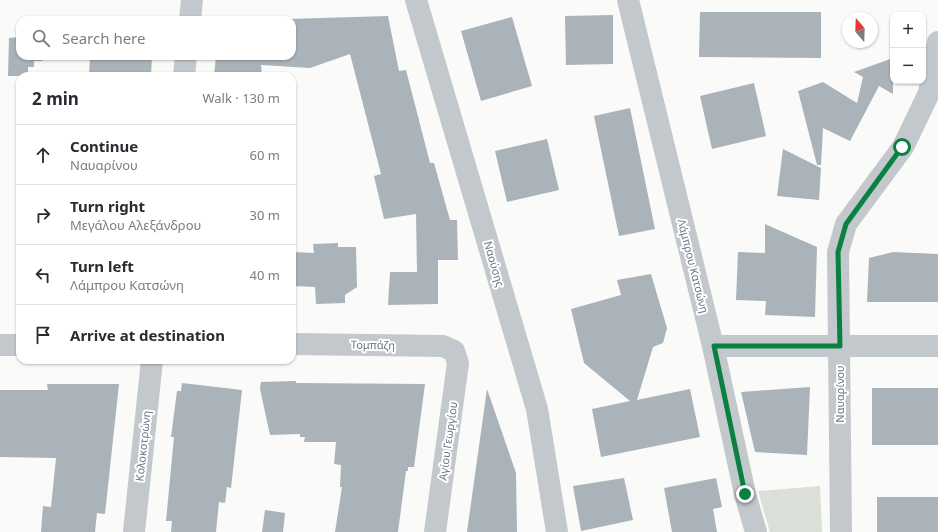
<!DOCTYPE html>
<html lang="en">
<head>
<meta charset="utf-8">
<style>
	body { margin:0; font-family:"Noto Sans",sans-serif; background:#f7f7f7; color:#2b2b33 }
	.controls { position:absolute; right:12px; top:12px; display:grid; overflow:hidden; border-radius:8px; box-shadow:0 1px 3px #0004 }
	.controls button { width:36px; height:36px; display:grid; place-items:center; padding:0; border:0; border-bottom:1px solid #e1e1e2; background:#fff; color:#2b2b33; font:20px sans-serif }
	.compass { position:absolute; left:842px; top:12px; width:36px; height:36px; border-radius:50%; background:#fff; box-shadow:0 1px 3px #0004; rotate:341deg }
	.stop { position:absolute; width:12px; height:12px; margin:-9px; border:3px solid #0b8043; border-radius:50%; background:#fff }
	.stop.end { background:#0b8043; border-color:#fff; box-shadow:0 1px 4px #0008 }
	.list { margin:0; padding:0; list-style:none }
	h2 { display:flex; justify-content:space-between; align-items:center; height:52px; margin:0; padding:0 16px; font-size:17px }
	h2 small { font-size:13px; font-weight:400; color:#7c7c81 }
	.list li { display:grid; grid-template-columns:26px 1fr auto; gap:12px; align-items:center; box-sizing:border-box; height:60px; padding:0 16px; border-top:1px solid #e1e1e2 }
	.list b { display:block; font-size:15px; white-space:nowrap }
	.list p { margin:0; font-size:13px; white-space:nowrap; color:#7c7c81 }
	.list em { font-size:13px; font-style:normal; color:#7c7c81 }
	.icon { flex:none; width:22px; height:22px; fill:none; stroke:currentColor; stroke-width:2; stroke-linecap:round; stroke-linejoin:round }
	.map { position:relative; flex:none; width:938px; height:532px; overflow:hidden }
	.search { position:absolute; background:#fff; box-shadow:0 1px 3px #0004; left:16px; top:16px; width:280px; height:44px; display:flex; align-items:center; gap:10px; box-sizing:border-box; padding:0 14px; border-radius:12px; color:#7c7c81; font-size:15px }
	.panel { position:absolute; background:#fff; box-shadow:0 1px 3px #0004; left:16px; top:72px; width:280px; height:292px; border-radius:12px }
	.map>svg:first-child { display:block }
	.green { fill:#dadfd7 }
	.building { fill:#aab3b9 }
	.lines { fill:none; stroke-linecap:round; stroke-linejoin:round }
	.street { stroke:#c3c8cc; stroke-width:22 }
	.route { stroke:#0b8043; stroke-width:5 }
	.labels { text-anchor:middle; stroke-width:4; stroke-linejoin:round; paint-order:stroke }
	.street-label { font-size:11px; fill:#657683; stroke:#fff }
</style>
</head>
<body>
<div class="map">
<svg width="938" height="532" viewBox="0 0 938 532">
	<rect width="100%" height="100%" fill="#fafaf8"/>
	<path class="green" d="M 820,486 L 822,532 L 770,532 L 758,491 Z"/>
	<path class="building" d="M 700,12 L 821,12 L 821,58 L 699,57 Z
		M 613,15 L 613,64 L 566,65 L 565,16 Z
		M 92,16 L 156,16 L 155,20 L 92,20 Z
		M 388,16 L 399,71 L 406,70 L 430,163 L 434,163 L 450,220 L 457,220 L 458,260 L 438,260 L 438,304 L 388,305 L 390,272 L 417,272 L 416,214 L 384,219 L 374,176 L 381,174 L 350,54 L 310,68 L 261,65 L 262,76 L 214,76 L 216,56 L 292,56 L 292,20 L 253,20 Z
		M 512,17 L 532,86 L 481,101 L 461,31 Z
		M 20,37 L 20,56 L 42,56 L 42,61 L 34,61 L 34,67 L 28,67 L 28,76 L 8,76 L 9,38 Z
		M 90,56 L 152,56 L 151,76 L 89,76 Z
		M 893,58 L 893,94 L 879,86 L 850,141 L 823,128 L 821,165 L 817,165 L 798,91 L 823,82 L 857,103 L 863,77 L 854,72 Z
		M 754,83 L 766,136 L 712,149 L 700,96 Z
		M 630,108 L 655,229 L 619,236 L 594,116 Z
		M 547,139 L 559,190 L 507,202 L 495,151 Z
		M 783,149 L 821,168 L 819,200 L 777,196 Z
		M 765,224 L 817,247 L 815,317 L 765,315 L 766,301 L 736,300 L 738,252 L 765,253 Z
		M 338,243 L 338,247 L 356,247 L 357,287 L 345,295 L 345,303 L 316,304 L 315,287 L 292,286 L 292,252 L 314,253 L 313,244 Z
		M 893,252 L 938,254 L 938,302 L 867,302 L 869,258 Z
		M 651,274 L 667,328 L 663,343 L 653,347 L 637,400 L 690,389 L 700,437 L 601,457 L 592,409 L 630,401 L 584,363 L 571,309 L 621,295 L 617,280 Z
		M 296,381 L 296,383 L 425,384 L 414,467 L 408,467 L 408,471 L 406,471 L 398,532 L 335,532 L 342,487 L 340,487 L 341,465 L 334,464 L 336,442 L 304,442 L 305,437 L 300,437 L 300,434 L 270,435 L 260,389 L 261,382 Z
		M 182,383 L 242,390 L 231,488 L 227,487 L 225,503 L 219,502 L 216,532 L 171,532 L 172,521 L 166,521 L 174,437 L 171,437 L 177,391 L 181,391 Z
		M 47,384 L 119,384 L 105,514 L 97,513 L 95,532 L 41,532 L 43,506 L 51,507 L 56,458 L 0,457 L 0,390 L 48,390 Z
		M 810,387 L 807,455 L 755,452 L 741,392 Z
		M 872,388 L 938,388 L 938,445 L 872,445 Z
		M 487,389 L 516,473 L 517,532 L 467,532 Z
		M 624,478 L 633,520 L 581,531 L 573,486 Z
		M 716,478 L 722,507 L 713,509 L 717,532 L 672,532 L 664,488 Z
		M 877,497 L 938,497 L 938,532 L 877,532 Z
		M 265,510 L 285,513 L 283,532 L 262,532 Z"/>
	<g class="lines">
		<path class="street" d="M 416,0 L 537,409 L 557,532
			M 628,0 L 713,346 L 745,494 L 756,532
			M 190,20 L 192,0
			M 184,76 L 186,56
			M 292,344 L 443,346 L 454,351 L 458,363 L 435,532
			M 0,345 L 20,345
			M 713,346 L 938,346
			M 134,532 L 152,360
			M 841,532 L 838,252 L 846,224 L 903,147 L 929,93 L 938,42"/>
	</g>
	<g class="lines">
		<path class="route" d="M 745,494 L 714,346 L 840,346 L 838,252 L 846,224 L 902,147"/>
	</g>
	<g class="labels">
		<g class="street-label">
			<text transform="translate(494 264) rotate(74)" y="4">Ναούσης</text>
			<text transform="translate(693 266) rotate(76)" y="4">Λάμπρου Κατσώνη</text>
			<text transform="translate(373 345) rotate(1)" y="4">Τομπάζη</text>
			<text transform="translate(840 394) rotate(-90)" y="4">Ναυαρίνου</text>
			<text transform="translate(448 441) rotate(-82)" y="4">Αγίου Γεωργίου</text>
			<text transform="translate(143 446) rotate(-84)" y="4">Κολοκοτρώνη</text>
		</g>
	</g>
</svg>
<div class="controls">
<button>+</button>
<button>−</button>
</div>
<svg class="compass" viewBox="-18 -18 36 36"><path d="M0-13l5 13h-10z" fill="#e53935"/><path d="M0 13l5-13h-10z" fill="#7c7c81"/></svg>
<div class="stop" style="left:902px;top:147px"></div>
<div class="stop end" style="left:745px;top:494px"></div>
<div class="search"><svg class="icon" aria-label="search" viewBox="0 0 24 24"><circle cx="10" cy="10" r="6"/><path d="M15 15l6 6"/></svg>Search here</div>
<section class="panel">
<h2>2 min<small>Walk · 130 m</small></h2>
<ul class="list">
<li><svg class="icon" aria-label="ahead" viewBox="0 0 24 24"><path d="M12 20V5M6 11l6-6 6 6"/></svg><div><b>Continue</b><p>Ναυαρίνου</p></div><em>60 m</em></li>
<li><svg class="icon" aria-label="right" viewBox="0 0 24 24"><path d="M7 20v-9h11M14 6l5 5-5 5"/></svg><div><b>Turn right</b><p>Μεγάλου Αλεξάνδρου</p></div><em>30 m</em></li>
<li><svg class="icon" aria-label="left" viewBox="0 0 24 24"><path d="M17 20v-9H6M10 6l-5 5 5 5"/></svg><div><b>Turn left</b><p>Λάμπρου Κατσώνη</p></div><em>40 m</em></li>
<li><svg class="icon" aria-label="arrive" viewBox="0 0 24 24"><path d="M6 21V4h12l-3 4 3 4H6"/></svg><div><b>Arrive at destination</b></div></li>
</ul>
</section>
</div>
</body>
</html>
